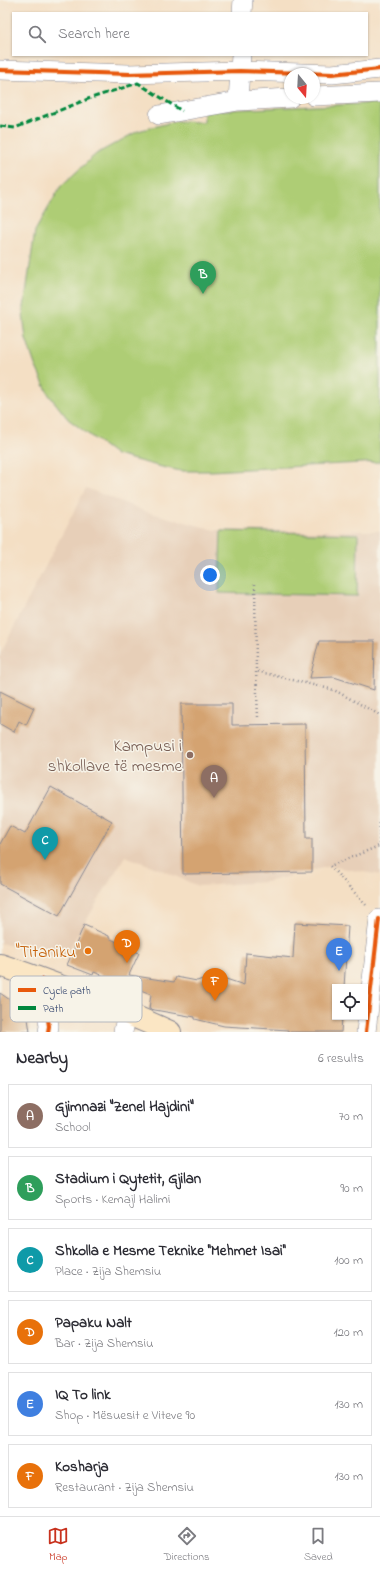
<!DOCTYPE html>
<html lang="en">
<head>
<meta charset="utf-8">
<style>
	body { margin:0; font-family:"Indie Flower",sans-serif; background:#f7f7f7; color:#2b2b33 }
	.controls { position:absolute; right:12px; bottom:12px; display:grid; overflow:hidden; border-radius:0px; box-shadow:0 1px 3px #0004 }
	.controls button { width:36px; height:36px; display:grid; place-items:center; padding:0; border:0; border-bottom:1px solid #e1e1e2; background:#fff; color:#2b2b33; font:20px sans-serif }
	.compass { position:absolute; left:284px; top:68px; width:36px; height:36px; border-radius:50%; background:#fff; box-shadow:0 1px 3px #0004; rotate:162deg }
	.you { position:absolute; left:210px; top:575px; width:14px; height:14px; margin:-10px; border:3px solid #fff; border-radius:50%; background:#1a73e8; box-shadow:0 0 0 6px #1a73e833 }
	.badge { display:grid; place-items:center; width:26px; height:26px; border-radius:50%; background:#c8321e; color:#fff; font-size:13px; font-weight:700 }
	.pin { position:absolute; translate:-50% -33px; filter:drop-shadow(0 1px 2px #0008) }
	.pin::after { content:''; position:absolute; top:21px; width:14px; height:12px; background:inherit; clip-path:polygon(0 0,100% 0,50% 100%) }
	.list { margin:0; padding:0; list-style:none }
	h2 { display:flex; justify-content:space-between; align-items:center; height:52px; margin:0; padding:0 16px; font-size:17px }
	h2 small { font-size:13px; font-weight:400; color:#7c7c81 }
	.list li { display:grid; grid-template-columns:26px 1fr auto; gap:12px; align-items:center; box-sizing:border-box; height:64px; margin:0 8px 8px; padding:0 8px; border:1px solid #e1e1e2; border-radius:0px }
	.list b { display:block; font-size:15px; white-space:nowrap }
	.list p { margin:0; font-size:13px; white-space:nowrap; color:#7c7c81 }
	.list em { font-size:13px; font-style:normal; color:#7c7c81 }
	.icon { flex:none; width:22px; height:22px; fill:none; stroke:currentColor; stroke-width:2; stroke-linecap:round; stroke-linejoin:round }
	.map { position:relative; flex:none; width:380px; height:1032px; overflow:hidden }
	.search { position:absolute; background:#fff; box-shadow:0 1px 3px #0004; left:12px; right:12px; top:12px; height:44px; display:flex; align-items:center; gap:10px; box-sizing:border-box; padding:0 14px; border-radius:0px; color:#7c7c81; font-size:15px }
	.sheet { height:484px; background:#fff }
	nav { display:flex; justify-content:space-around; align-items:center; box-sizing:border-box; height:56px; border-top:1px solid #e1e1e2; background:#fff; font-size:11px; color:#7c7c81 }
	nav a { display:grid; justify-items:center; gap:2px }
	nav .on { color:#c8321e }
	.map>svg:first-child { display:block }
	.built { fill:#e7cfb8 }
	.green { fill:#aecd74; stroke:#647e69 }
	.building { fill:#d4a371 }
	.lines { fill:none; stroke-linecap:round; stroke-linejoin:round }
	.minor-casing { stroke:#888791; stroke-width:20 }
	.secondary-casing { stroke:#888791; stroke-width:24 }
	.path { stroke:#888791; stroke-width:2.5; stroke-dasharray:1 3; stroke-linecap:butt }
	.minor { stroke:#fff; stroke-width:19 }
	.secondary { stroke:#fbe6c4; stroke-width:22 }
	.quiet { stroke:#00873e; stroke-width:3; stroke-dasharray:6 3; stroke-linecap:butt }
	.cycleway-casing { stroke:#f7f3e8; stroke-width:6 }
	.cycleway { stroke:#e8590c; stroke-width:4 }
	.education-dot { fill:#8d6e63; stroke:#f7f3e8; stroke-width:1.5 }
	.food-dot { fill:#e8710a; stroke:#f7f3e8; stroke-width:1.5 }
	.labels { text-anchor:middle; stroke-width:3; stroke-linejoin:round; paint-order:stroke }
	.education-label { font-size:17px; fill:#785e54; stroke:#f7f3e8; text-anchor:end }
	.food-label { font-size:17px; fill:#c56008; stroke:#f7f3e8; text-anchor:end }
	.key { fill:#f7f3e8; stroke:#b5b8bf; stroke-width:1 }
	.key-label { font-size:11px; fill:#1b2f5e }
</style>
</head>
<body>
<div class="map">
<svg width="380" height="1032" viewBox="0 0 380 1032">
	<rect width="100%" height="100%" fill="#f7f3e8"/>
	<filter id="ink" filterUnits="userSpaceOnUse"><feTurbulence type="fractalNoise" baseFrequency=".025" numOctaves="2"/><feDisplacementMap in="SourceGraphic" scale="8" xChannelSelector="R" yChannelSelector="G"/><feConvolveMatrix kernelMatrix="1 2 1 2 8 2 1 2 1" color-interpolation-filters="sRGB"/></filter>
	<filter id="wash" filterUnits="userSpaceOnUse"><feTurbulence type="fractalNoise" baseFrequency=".012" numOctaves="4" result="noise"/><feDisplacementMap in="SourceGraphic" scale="16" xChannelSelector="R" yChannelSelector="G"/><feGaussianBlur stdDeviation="0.9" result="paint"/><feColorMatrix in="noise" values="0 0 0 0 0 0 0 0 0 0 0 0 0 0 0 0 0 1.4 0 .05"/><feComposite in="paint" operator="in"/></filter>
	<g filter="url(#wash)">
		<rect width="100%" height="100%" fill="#f4dfc4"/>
		<path class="built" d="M 86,488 L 147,512 L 215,530 L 380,531 L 380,875 L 330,866 L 266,882 L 198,886 L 157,868 L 125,856 L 63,959 L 0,943 L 0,654 Z"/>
		<path class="green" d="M 380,103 L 380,462 L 211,471 L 181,471 L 162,467 L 116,455 L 68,419 L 49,395 L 35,365 L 26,339 L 23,314 L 35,231 L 61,186 L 96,154 L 138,131 L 176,121 L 204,122 L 204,111 Z
			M 221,531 L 358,534 L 357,596 L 219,593 Z"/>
		<g id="blocks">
			<path class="building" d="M 319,641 L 375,641 L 374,690 L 334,677 L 310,678 Z
				M 0,691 L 34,708 L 26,725 L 19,721 L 14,732 L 0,724 Z
				M 181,704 L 232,704 L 232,725 L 305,724 L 306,839 L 312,839 L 312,872 L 183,874 Z
				M 51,787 L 112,821 L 59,916 L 0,884 L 0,844 L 10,826 L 25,834 Z
				M 295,923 L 348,926 L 344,987 L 335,987 L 335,1017 L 342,1017 L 341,1032 L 288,1032 L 288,1030 L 224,1026 L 195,1019 L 195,1017 L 149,1009 L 151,994 L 94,972 L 93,975 L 67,965 L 84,925 L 109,936 L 109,938 L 139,953 L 129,975 L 174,982 L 176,977 L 197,981 L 208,977 L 220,977 L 244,985 L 246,953 L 293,958 Z
				M 0,993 L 27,1012 L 30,1032 L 0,1032 Z"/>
		</g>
	</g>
	<g filter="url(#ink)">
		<use href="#blocks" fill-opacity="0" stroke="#888791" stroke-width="1"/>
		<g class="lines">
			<g class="minor-casing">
				<path id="minor" d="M 242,13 L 243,0
					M 0,70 L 129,74 L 240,71 L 332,74 L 380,69
					M 314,96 L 380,93
					M 238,101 L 290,98
					M 159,115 L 238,101 L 241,55
					M 42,979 L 49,1026 L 48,1032
					M 123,1032 L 127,1013
					M 366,1032 L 379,919"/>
			</g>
			<g class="secondary-casing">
				<path id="secondary" d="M 0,965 C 58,984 114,1007 170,1032"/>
			</g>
			<path class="path" d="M 255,584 L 256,671
				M 258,717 L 256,671 L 334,690 L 380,715
				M 366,905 L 330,866 L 379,846 L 380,817"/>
			<use href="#minor" class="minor"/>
			<use href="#secondary" class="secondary"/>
			<path class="quiet" d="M 0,126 L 15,128 L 88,99 L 138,83 L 182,111"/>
			<g class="cycleway-casing">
				<path id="cycleway" d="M 0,70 L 129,74 L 240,71 L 332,74 L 380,69
					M 42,979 L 49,1026 L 48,1032
					M 366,1032 L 379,919"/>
			</g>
			<use href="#cycleway" class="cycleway"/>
		</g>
	</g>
	<circle class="education-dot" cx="190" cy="755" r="4"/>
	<circle class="food-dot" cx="88" cy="951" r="4"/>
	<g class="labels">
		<g class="education-label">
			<text x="182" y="751">Kampusi i<tspan x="182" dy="20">shkollave të mesme</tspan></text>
		</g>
		<g class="food-label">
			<text x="80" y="957">"Titaniku"</text>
		</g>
	</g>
	<rect x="10" y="976" width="132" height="46" rx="6" class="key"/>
	<rect x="18" y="988" width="18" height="4" fill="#e8590c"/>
	<rect x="18" y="1006" width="18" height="4" fill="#00873e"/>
	<g class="key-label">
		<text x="43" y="994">Cycle path</text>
		<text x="43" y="1012">Path</text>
	</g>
</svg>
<div class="controls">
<button><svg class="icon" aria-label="locate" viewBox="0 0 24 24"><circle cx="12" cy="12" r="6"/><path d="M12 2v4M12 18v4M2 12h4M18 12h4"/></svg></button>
</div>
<svg class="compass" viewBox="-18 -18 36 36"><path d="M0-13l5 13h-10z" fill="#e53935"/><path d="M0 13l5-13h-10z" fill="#7c7c81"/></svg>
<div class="you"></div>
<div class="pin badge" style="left:214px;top:798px;background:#8d6e63">A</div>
<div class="pin badge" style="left:203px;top:294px;background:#2e9e5b">B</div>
<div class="pin badge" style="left:45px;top:860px;background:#0f9aa8">C</div>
<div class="pin badge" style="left:127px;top:963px;background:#e8710a">D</div>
<div class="pin badge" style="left:339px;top:971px;background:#3f7fe0">E</div>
<div class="pin badge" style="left:215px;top:1001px;background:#e8710a">F</div>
<div class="search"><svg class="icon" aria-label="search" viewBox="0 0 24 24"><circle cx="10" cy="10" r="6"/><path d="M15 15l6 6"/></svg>Search here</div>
</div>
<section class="sheet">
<h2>Nearby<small>6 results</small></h2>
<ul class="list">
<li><span class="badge" style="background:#8d6e63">A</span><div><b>Gjimnazi &quot;Zenel Hajdini&quot;</b><p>School</p></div><em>70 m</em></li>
<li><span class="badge" style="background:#2e9e5b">B</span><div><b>Stadium i Qytetit, Gjilan</b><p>Sports · Kemajl Halimi</p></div><em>90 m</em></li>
<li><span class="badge" style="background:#0f9aa8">C</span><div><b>Shkolla e Mesme Teknike ''Mehmet Isai''</b><p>Place · Zija Shemsiu</p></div><em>100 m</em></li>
<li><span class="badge" style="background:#e8710a">D</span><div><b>Papaku Nalt</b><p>Bar · Zija Shemsiu</p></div><em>120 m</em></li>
<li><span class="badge" style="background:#3f7fe0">E</span><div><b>IQ To link</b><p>Shop · Mësuesit e Viteve 90</p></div><em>130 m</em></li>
<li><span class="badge" style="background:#e8710a">F</span><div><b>Kosharja</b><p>Restaurant · Zija Shemsiu</p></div><em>130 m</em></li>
</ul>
</section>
<nav>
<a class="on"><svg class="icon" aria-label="map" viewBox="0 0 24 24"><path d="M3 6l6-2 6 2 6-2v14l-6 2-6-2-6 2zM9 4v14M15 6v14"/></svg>Map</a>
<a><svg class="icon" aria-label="directions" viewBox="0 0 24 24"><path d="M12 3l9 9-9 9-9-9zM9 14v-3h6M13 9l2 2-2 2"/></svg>Directions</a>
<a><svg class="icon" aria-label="saved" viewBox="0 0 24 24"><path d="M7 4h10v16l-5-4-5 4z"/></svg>Saved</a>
</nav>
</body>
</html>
